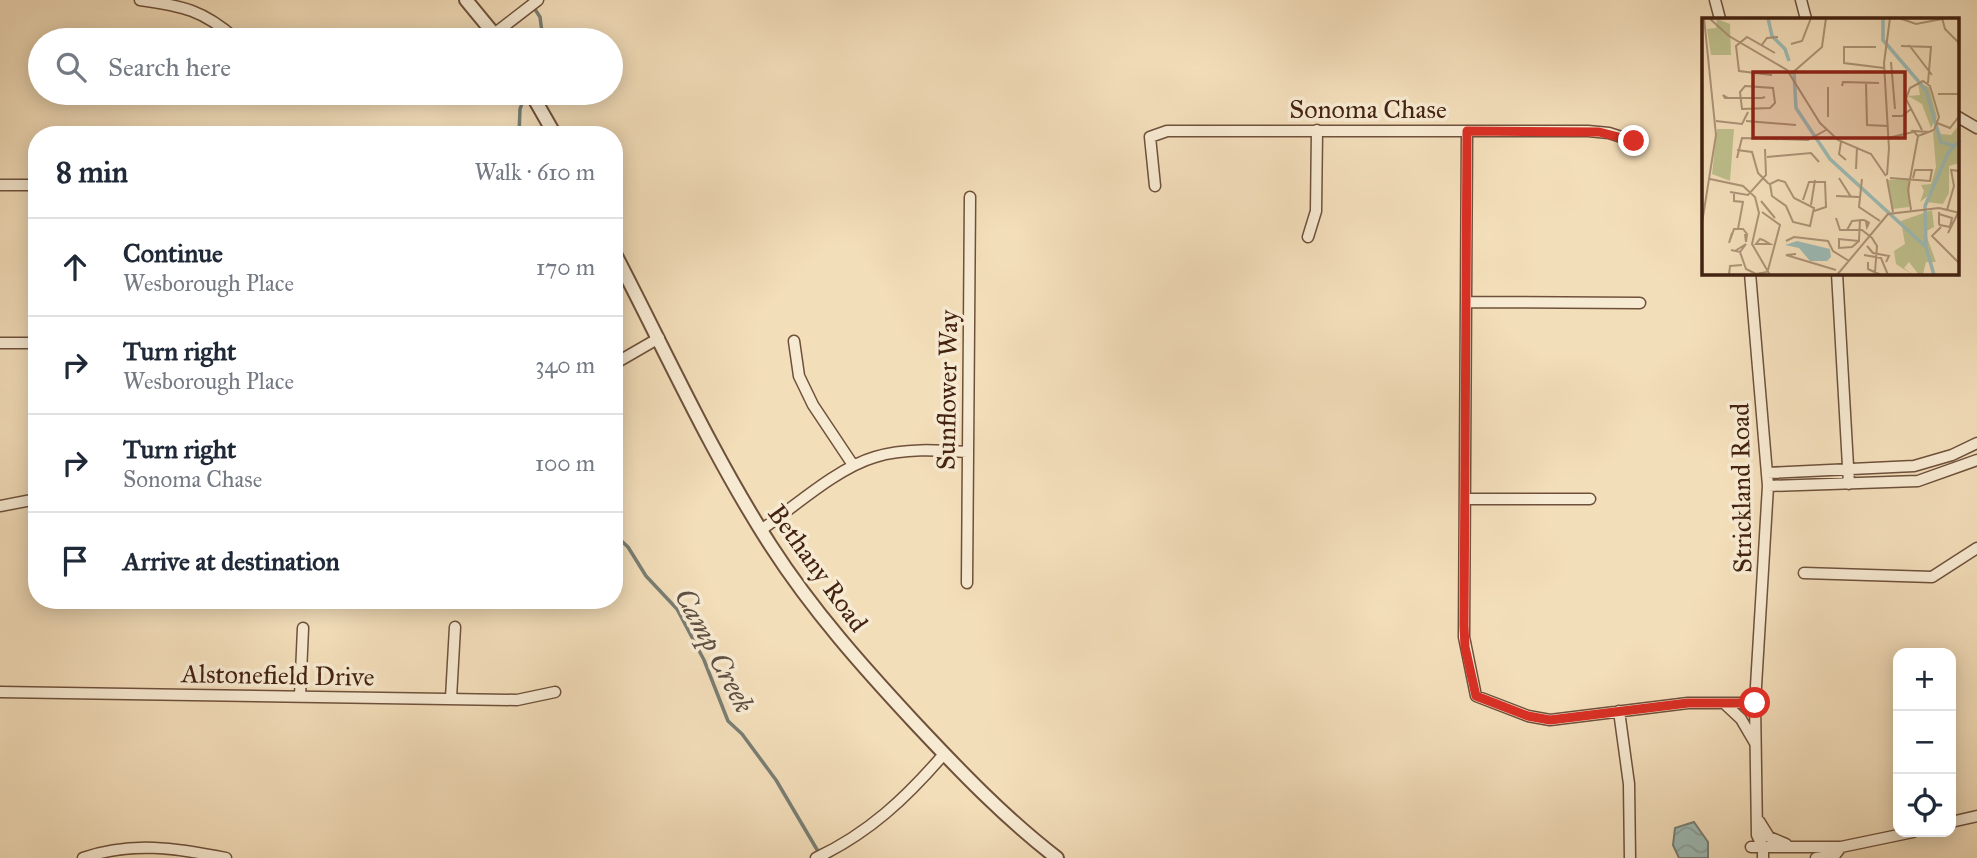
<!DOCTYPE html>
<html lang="en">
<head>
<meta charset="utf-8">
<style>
	body { margin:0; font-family:"IM FELL Great Primer",serif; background:#f6f6f7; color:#1f2937 }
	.controls { position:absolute; right:21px; bottom:21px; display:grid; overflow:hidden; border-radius:14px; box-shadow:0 4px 18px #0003 }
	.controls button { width:63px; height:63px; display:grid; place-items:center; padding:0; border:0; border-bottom:2px solid #e0e1e3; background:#fff; color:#1f2937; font:35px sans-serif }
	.stop { position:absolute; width:21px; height:21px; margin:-16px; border:5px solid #d93025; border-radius:50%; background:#fff }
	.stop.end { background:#d93025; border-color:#fff; box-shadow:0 2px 7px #0008 }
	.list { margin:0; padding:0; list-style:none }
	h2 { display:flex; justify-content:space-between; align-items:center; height:91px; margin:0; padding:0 28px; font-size:30px }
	h2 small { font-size:23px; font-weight:400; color:#747a83 }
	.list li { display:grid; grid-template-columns:46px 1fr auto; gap:21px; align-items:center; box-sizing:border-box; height:98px; padding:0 28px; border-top:2px solid #e0e1e3 }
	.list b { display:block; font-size:26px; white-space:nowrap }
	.list p { margin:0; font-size:23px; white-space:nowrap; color:#747a83 }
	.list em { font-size:23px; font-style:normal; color:#747a83 }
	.icon { flex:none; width:38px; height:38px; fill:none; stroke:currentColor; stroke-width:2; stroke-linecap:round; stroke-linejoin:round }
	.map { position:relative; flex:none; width:1977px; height:858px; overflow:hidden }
	.search { position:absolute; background:#fff; box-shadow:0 4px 18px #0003; left:28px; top:28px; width:595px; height:77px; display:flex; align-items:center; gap:18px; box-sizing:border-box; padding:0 24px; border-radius:38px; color:#747a83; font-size:26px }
	.panel { position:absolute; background:#fff; box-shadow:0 4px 18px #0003; left:28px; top:126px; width:595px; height:483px; border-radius:28px }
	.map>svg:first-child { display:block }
	.water { fill:url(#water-waves); stroke:#797e74; stroke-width:2 }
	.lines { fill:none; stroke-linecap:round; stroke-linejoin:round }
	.stream { stroke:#797e74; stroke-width:3.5 }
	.minor-casing { stroke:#6f513b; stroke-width:13 }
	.tertiary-casing { stroke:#6f513b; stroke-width:16 }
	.minor { stroke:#f7ead2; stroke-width:10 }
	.tertiary { stroke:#f7ead2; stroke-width:12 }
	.route { stroke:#d93025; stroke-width:9 }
	.labels { text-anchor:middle; stroke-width:7; stroke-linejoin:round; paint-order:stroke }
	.street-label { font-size:26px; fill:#432211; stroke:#f7ead2 }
	.water-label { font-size:28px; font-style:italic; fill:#5e5043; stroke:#f7ead2 }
	.inset-river { fill:none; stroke:#9dbbb6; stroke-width:3.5 }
	.inset-road { fill:none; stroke:#ad9376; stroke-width:2 }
	.view { fill:#8f2418; fill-opacity:0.15; stroke:#8f2418; stroke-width:3.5 }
	.inset-edge { fill:none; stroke:#432211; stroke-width:3.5 }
</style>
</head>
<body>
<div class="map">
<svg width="1977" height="858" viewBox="0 0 1977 858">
	<defs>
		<pattern id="water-waves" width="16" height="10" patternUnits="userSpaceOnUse" patternTransform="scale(1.75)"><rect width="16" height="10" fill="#9dbbb6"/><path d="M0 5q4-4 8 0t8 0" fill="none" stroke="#88a09b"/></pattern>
	</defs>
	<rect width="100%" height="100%" fill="#f3deba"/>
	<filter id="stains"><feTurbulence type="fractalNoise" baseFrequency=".00286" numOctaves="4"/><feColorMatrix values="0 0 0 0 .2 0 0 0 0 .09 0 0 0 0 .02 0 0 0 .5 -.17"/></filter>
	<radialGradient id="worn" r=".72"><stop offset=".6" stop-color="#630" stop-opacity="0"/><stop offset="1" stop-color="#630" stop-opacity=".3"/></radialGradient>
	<path class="water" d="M 1694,822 L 1708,842 L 1708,858 L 1679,858 L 1673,845 L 1675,828 Z"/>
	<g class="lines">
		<path class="stream" d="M 529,0 L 540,17 L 543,40
			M 519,135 L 520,109 L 526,93
			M 614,534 L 628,547 L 646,576 L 677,609 L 704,660 L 728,721 L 742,734 L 776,780 L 819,853"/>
		<g class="minor-casing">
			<path id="minor" d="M 140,0 C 183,6 203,10 236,39
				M 1715,0 L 1720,19
				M 1801,0 L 1806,19
				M 494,34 L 538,0
				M 1958,117 L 1977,128
				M 1467,131 L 1464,637 L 1476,696 L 1528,716 L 1550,720 L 1688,703 L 1755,703
				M 0,185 L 37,185
				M 1155,186 L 1150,137 L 1167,131 L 1588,131 L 1609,133 L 1634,141
				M 1308,237 L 1316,211 L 1317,130
				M 1750,273 L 1768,486 L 1755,703 L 1757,835 L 1763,847 L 1763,858
				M 1837,273 L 1849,484
				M 1466,302 L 1640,303
				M 794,341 L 799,376 L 813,405 L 853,465
				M 0,343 L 37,343
				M 614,364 L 659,338
				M 1767,473 L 1914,466 L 1952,455 L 1977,443
				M 1768,486 L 1918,481 L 1977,460
				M 1465,499 L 1590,499
				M 0,506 L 37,499
				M 761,530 C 794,507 837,468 875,457 C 904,448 937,450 967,452
				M 1804,573 L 1932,577 L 1977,548
				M 967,583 L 970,197
				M 0,692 L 517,700 L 555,692
				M 300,696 L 303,628
				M 451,698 L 455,627
				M 1724,703 L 1741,719 L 1755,743
				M 1619,711 L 1629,784 L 1630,858
				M 1759,821 L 1769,837 L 1786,844
				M 1951,822 L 1977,816
				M 1751,847 L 1841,847 L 1913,832
				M 83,858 C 131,841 177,848 226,858
				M 816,858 C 869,833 906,798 944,754
				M 1816,858 L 1835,855 L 1841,847"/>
		</g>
		<g class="tertiary-casing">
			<path id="tertiary" d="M 466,0 L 499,40
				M 531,93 L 555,135
				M 614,252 C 665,350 711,453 771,546 C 813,611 863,667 915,723 C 960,771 1005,818 1057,858"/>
		</g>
		<use href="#minor" class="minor"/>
		<use href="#tertiary" class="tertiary"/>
	</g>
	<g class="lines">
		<path class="route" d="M 1634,141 L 1599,132 L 1467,131 L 1464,626 L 1465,647 L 1476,696 L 1528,716 L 1550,720 L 1688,703 L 1755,703"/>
	</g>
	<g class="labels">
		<g class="street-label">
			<text x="1368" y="118">Sonoma Chase</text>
			<text transform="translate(947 390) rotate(-89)" y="9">Sunflower Way</text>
			<text transform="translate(1741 488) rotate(-91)" y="9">Strickland Road</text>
			<text transform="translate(818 568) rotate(54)" y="9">Bethany Road</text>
			<text transform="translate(278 675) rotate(1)" y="9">Alstonefield Drive</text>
		</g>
		<g class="water-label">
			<text transform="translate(715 650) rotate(62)" y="10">Camp Creek</text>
		</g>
	</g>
	<g transform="translate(1702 18)">
		<rect width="257" height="257" fill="#f3deba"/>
		<path d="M 208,161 L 207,189 L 191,191 L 186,162 Z" fill="#bec08d"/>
		<path d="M 15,1 L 28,6 L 29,37 L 9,37 L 5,11 L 14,10 ZM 257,107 L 257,145 L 247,148 L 247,175 L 241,186 L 224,184 L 227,177 L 218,184 L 222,173 L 219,167 L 229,166 L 234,149 L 231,115 L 235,110 L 239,116 L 249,117 ZM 15,111 L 32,111 L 28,163 L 10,156 Z" fill="#bec08d"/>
		<path d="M 230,192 L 232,209 L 223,214 L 234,244 L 224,244 L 221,256 L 217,257 L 207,244 L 202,250 L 211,257 L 194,246 L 192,233 L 203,226 L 199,203 Z" fill="#bec08d"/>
		<path d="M 216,65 L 227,69 L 235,99 L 229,110 L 220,86 L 206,78 L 218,77 Z" fill="#bec08d"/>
		<path d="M 95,223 L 128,231 L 129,239 L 125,243 L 108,243 L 97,230 L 83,227 Z" fill="#9dbbb6"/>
		<path class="inset-river" d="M 66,0 L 70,18 L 83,31 L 87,43M 181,0 L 181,22 L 224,72 L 239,124 L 252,128M 92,54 L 94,90 L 128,141 L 224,229M 232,257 L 224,229 L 223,188 L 246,135 L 258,122"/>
		<path class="inset-road" d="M 7,0 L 27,18 L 85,52 L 118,105 L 136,122 L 169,136 L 184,158M 197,0 L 214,6 L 240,1M 240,0 L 243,11 L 258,26M 89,26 L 100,23 L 109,0M 207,27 L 230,57M 59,28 L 65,20 L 76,19M 199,28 L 229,29 L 226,65M 174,29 L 142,29 L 142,45 L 182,50M 189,44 L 193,91M 89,56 L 120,29 L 124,0M 70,57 L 37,53 L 34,28 L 45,19 L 73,35M 164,64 L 165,107 L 186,108M 43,68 L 71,70 L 73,85 L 68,90 L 40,91 L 38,74 ZM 140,68 L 141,64 L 177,65M 236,76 L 258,76M 26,80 L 21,77 L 23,80 L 60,80 L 63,79M 190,98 L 200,98 L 209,91M 126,99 L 126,69M 14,103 L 40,106 L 46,94M 44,103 L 94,107M 235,105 L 248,110 L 258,97M 216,118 L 232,112 L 237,99 L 228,68 L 221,63 L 208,70 L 204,81 L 220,112M 216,118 L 211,113 L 227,114M 186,120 L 211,114M 139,124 L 137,136 L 144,142M 187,131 L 182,45 L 188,0M 35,132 L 50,134 L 56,155 L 67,166M 65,139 L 109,135 L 117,144M 35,140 L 40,120 L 106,122 L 124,112M 154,151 L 155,129M 185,157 L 187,130M 137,160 L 149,179M 188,160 L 228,163 L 230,152 L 213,152 L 211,160M 8,161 L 41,168 L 53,179 L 57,195 L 50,226 L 68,257M 160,161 L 157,189 L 178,203M 185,161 L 191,194M 76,162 L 83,164 L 92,180 L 112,190 L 108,208 L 91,204 L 84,188 L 70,178 L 68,166 ZM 28,174 L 46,177 L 64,157 L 63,131M 32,174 L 32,183 L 41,184 L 36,211M 134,178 L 157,179M 101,182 L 107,164 L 123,164 L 124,189 L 112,193M 59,183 L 73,200M 109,187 L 113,162M 237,190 L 258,195M 209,192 L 206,172 L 216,118M 245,192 L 252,168 L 249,152 L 258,153M 60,194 L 78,207 L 66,252M 237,194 L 237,206 L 238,207 L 248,209 L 250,200 L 237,196M 134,200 L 138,212 L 160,212 L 170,220 L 175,228 L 173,254M 0,205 L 14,117 L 2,0M 239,209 L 230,218 L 258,246M 145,212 L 150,203 L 161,202 L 162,202 L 166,204 L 167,205 L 165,209 L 164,203M 30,215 L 27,225 L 32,211 L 41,211 L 45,216 L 44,224 L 43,216M 246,215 L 258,191M 58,221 L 61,222 L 68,226 L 54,226 ZM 84,223 L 92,219 L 126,223 L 131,233 L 147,243M 157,223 L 137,221 L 137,230 L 150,229 L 157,223 L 158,201M 165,228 L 171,235 L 187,238 L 184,244M 29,232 L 38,234 L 44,226 L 33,233M 38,234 L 44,251 L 54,256 L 65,254M 94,236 L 84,237 L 134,252M 162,237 L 179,240 L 186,257M 166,244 L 166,251 L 179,257M 27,257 L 28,248 L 40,247M 135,257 L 186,196 L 237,190"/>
		<path class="view" d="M 51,54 L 203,54 L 203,120 L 51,120 Z"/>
		<rect width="257" height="257" class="inset-edge"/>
	</g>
	<rect width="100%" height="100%" filter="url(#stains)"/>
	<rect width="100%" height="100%" fill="url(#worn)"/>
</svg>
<div class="controls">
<button>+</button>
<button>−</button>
<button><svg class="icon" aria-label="locate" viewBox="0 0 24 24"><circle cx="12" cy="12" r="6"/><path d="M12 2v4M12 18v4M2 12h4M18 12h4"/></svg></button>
</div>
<div class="stop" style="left:1755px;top:703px"></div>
<div class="stop end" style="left:1634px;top:141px"></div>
<div class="search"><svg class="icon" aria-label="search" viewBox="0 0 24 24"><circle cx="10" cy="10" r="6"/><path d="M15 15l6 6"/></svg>Search here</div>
<section class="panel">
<h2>8 min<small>Walk · 610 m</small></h2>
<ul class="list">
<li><svg class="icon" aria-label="ahead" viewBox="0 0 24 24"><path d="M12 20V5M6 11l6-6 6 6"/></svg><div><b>Continue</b><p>Wesborough Place</p></div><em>170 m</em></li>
<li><svg class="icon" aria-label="right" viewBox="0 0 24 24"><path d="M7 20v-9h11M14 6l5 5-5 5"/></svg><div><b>Turn right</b><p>Wesborough Place</p></div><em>340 m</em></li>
<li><svg class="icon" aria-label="right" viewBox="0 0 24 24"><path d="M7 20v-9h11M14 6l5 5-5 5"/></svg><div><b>Turn right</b><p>Sonoma Chase</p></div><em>100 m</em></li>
<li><svg class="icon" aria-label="arrive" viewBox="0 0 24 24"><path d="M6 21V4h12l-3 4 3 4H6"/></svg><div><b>Arrive at destination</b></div></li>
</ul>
</section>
</div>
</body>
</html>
